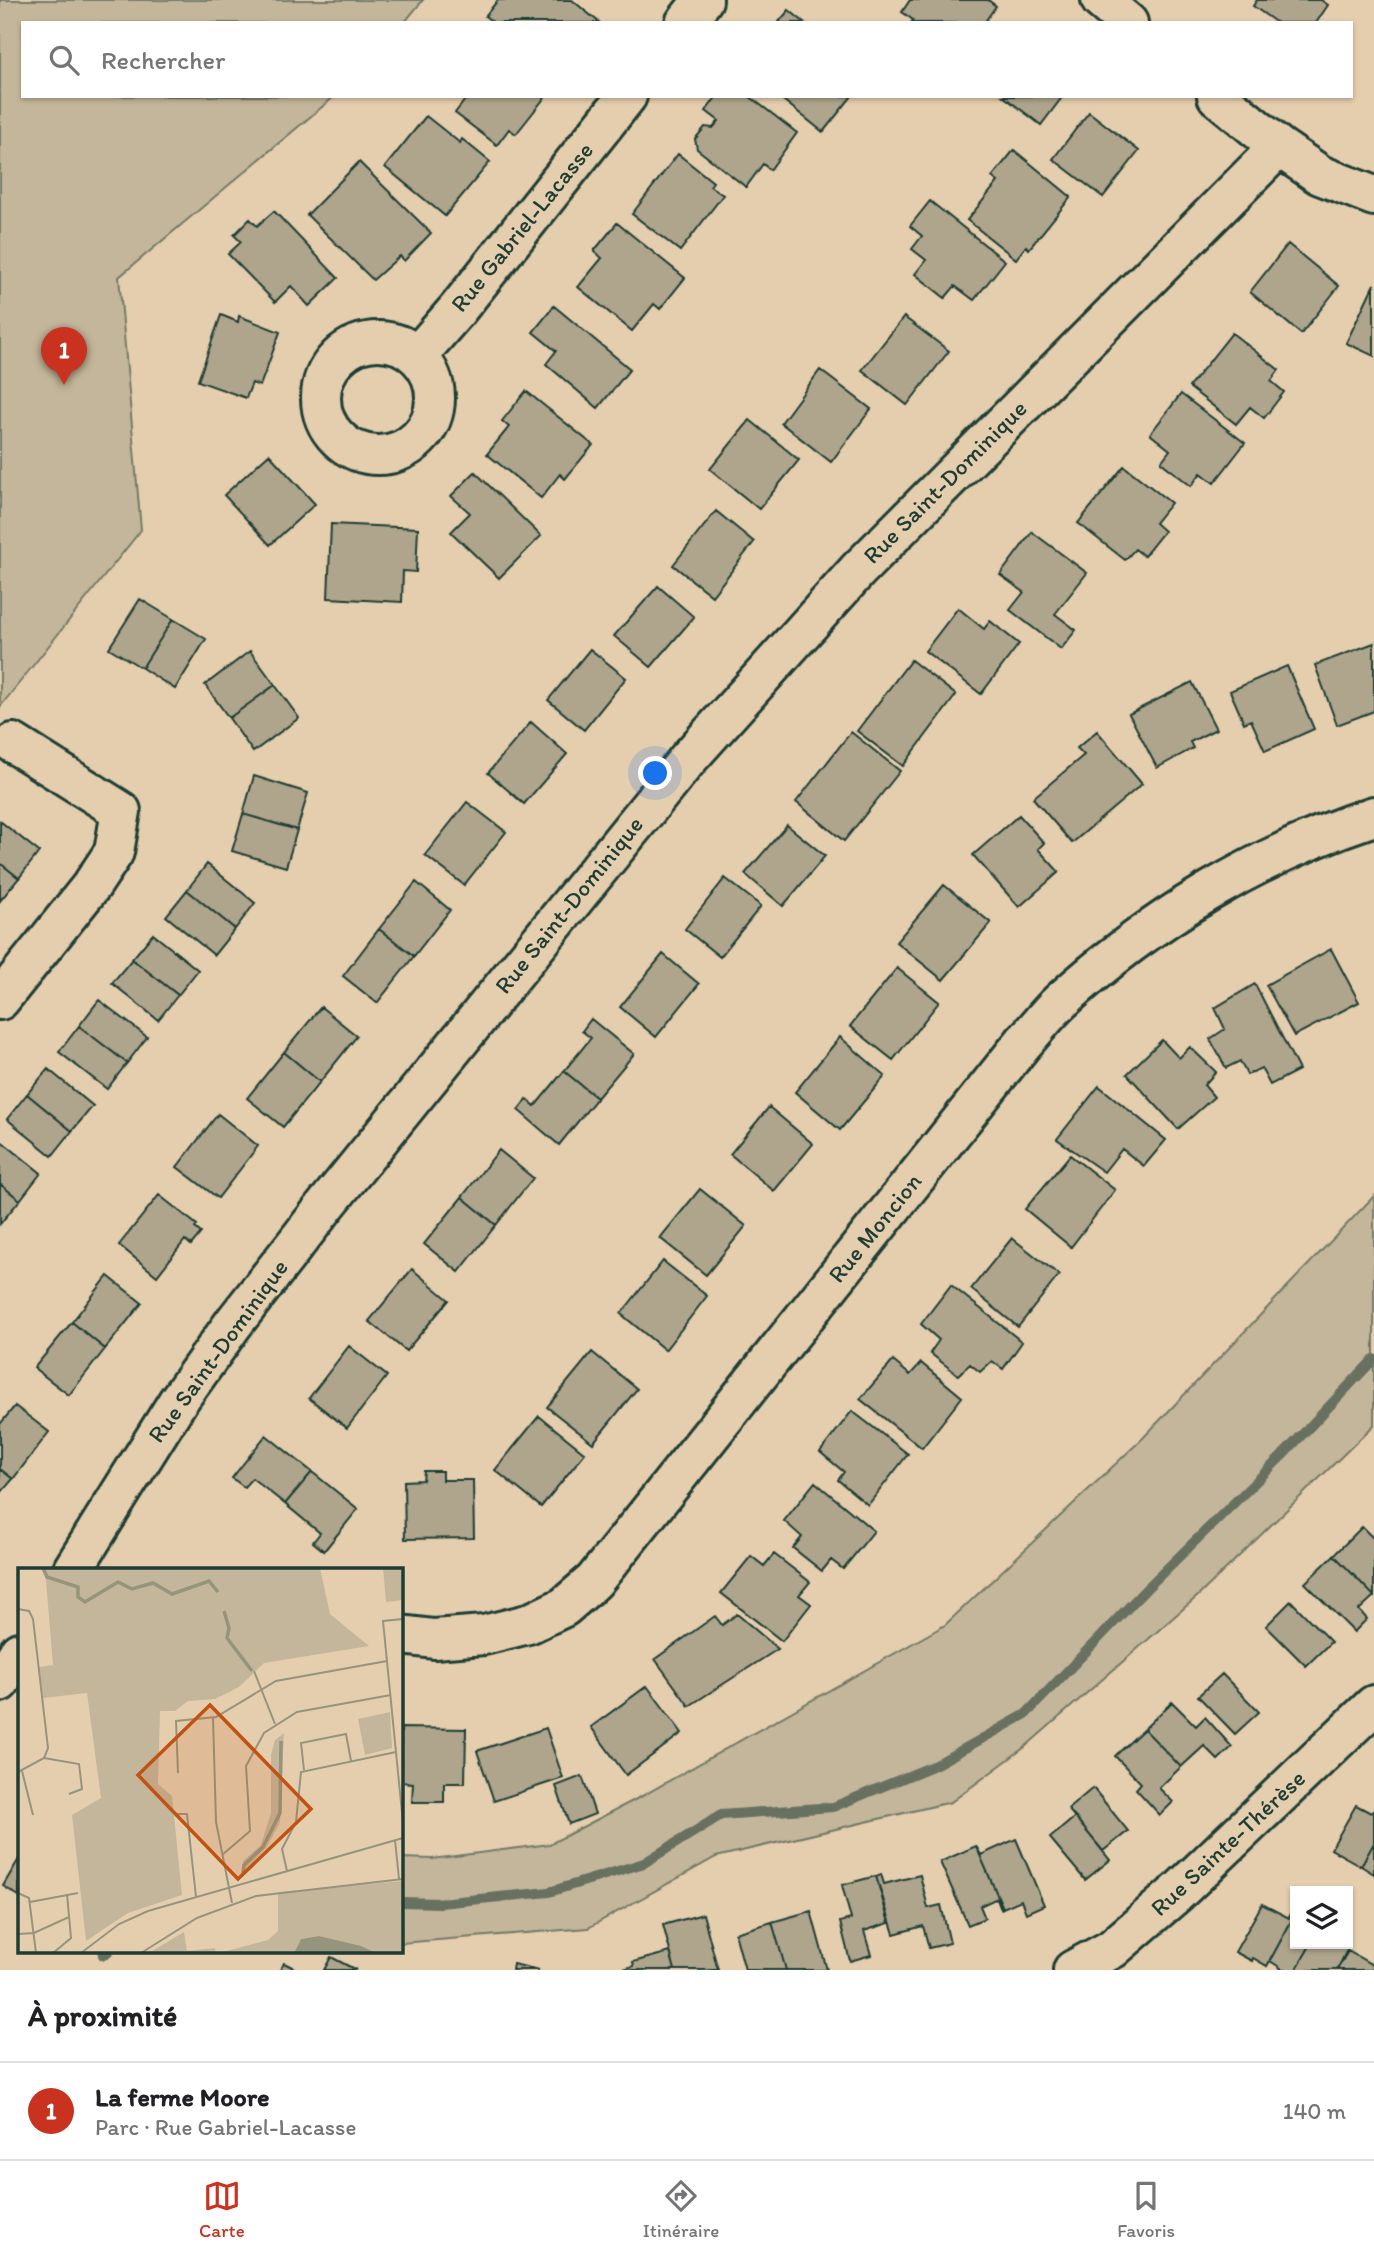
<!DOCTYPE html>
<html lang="fr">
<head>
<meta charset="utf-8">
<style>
	body { margin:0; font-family:Itim,sans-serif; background:#f2f2f2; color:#202124 }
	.controls { position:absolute; right:21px; bottom:21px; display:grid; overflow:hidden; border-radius:0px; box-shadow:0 2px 5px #0004 }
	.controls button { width:63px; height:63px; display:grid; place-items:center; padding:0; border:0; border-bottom:2px solid #e0e0e0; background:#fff; color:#202124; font:35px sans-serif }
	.you { position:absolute; left:656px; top:774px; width:24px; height:24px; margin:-18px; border:5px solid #fff; border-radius:50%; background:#1a73e8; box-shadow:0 0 0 10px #1a73e833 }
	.badge { display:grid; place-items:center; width:46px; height:46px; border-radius:50%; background:#c8321e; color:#fff; font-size:23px; font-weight:700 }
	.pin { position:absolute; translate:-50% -58px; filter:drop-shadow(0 2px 4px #0008) }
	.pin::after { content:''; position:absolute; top:37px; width:24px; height:21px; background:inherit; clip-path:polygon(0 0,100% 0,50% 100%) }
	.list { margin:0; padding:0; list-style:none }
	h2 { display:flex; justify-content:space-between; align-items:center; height:91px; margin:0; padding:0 28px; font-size:30px }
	h2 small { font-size:23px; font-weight:400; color:#757577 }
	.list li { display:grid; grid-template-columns:46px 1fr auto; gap:21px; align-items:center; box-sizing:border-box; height:98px; padding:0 28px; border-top:2px solid #e0e0e0 }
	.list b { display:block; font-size:26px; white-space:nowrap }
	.list p { margin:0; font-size:23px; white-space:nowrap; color:#757577 }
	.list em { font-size:23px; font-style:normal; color:#757577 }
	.icon { flex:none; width:38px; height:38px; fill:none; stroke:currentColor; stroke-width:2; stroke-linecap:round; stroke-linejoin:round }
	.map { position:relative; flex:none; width:1374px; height:1970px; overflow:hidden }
	.search { position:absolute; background:#fff; box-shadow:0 2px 5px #0004; left:21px; right:21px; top:21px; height:77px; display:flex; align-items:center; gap:18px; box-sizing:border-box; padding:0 24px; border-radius:0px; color:#757577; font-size:26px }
	.sheet { height:189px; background:#fff }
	nav { display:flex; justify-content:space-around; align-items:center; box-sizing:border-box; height:98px; border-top:2px solid #e0e0e0; background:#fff; font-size:19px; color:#757577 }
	nav a { display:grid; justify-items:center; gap:4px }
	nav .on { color:#c8321e }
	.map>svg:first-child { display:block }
	.green { fill:#c4b69a; stroke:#727a67; stroke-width:2 }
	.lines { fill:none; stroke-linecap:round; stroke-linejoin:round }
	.stream { stroke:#677160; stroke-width:10 }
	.building { fill:#aea58c; stroke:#1f3d34; stroke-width:2 }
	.street-casing { stroke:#1f3d34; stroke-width:44 }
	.street { stroke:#e5ceae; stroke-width:38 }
	.labels { text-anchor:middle; stroke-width:5; stroke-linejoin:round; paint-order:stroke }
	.street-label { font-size:24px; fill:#1f3d34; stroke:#e5ceae }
	.inset-river { fill:none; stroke:#97947d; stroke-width:3.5 }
	.inset-road { fill:none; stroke:#96947d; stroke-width:2 }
	.view { fill:#c05314; fill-opacity:0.15; stroke:#c05314; stroke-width:3.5 }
	.inset-edge { fill:none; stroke:#1f3d34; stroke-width:3.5 }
</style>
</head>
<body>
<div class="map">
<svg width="1374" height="1970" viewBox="0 0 1374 1970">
	<rect width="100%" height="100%" fill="#e5ceae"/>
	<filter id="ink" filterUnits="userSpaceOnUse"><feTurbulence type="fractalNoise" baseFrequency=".0143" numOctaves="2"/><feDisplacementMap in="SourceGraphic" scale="14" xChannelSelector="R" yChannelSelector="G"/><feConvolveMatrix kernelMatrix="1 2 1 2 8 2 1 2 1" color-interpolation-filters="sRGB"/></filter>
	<g filter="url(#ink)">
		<path class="green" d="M 0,0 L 423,0 L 404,23 L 23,23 L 23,96 L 335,96 L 119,277 L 141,530 L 0,707 Z
			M 1374,1196 L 1374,1425 L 1199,1595 L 1025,1747 L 951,1802 L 716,1857 L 588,1928 L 401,1943 L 401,1858 L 432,1859 L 550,1844 L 644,1795 L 945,1625 L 1142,1439 Z"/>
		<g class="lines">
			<path class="stream" d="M 401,1902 L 440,1903 L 549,1892 L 644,1863 L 721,1815 L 833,1807 L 935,1765 L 1026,1714 L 1147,1588 L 1282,1456 L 1374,1359
				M 103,1955 L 109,1951"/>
		</g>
		<path class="building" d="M 498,0 L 572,0 L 600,23 L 494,23 L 485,16 Z
			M 910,0 L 988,0 L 996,6 L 984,23 L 911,23 L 913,20 L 902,12 Z
			M 1257,0 L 1321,0 L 1328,5 L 1316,23 L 1277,23 L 1253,6 Z
			M 789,10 L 805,23 L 778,23 Z
			M 468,96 L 546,96 L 516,134 L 509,129 L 497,145 L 455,113 Z
			M 717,96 L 749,96 L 797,133 L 770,170 L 763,164 L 746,187 L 697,149 L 695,139 L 705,127 L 713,128 L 719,121 L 706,111 Z
			M 778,96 L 852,96 L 823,132 Z
			M 1003,96 L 1063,96 L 1041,125 Z
			M 1089,112 L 1139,151 L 1103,197 L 1053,159 Z
			M 426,116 L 460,143 L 462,139 L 490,162 L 445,216 L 385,167 Z
			M 1014,150 L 1071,197 L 1029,249 L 1026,246 L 1016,259 L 967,220 L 998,182 L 992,177 Z
			M 678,154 L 713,182 L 710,186 L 723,195 L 680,251 L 632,214 Z
			M 359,162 L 431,233 L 404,261 L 400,256 L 373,280 L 307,215 Z
			M 930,201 L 1005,261 L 974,300 L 955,286 L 945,298 L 915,274 L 926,260 L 912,249 L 922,236 L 910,226 Z
			M 274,211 L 338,278 L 309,306 L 291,286 L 275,302 L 228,254 L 241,242 L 234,235 L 250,219 L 257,226 Z
			M 617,223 L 685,278 L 660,309 L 654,304 L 632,331 L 578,287 L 602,258 L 594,251 Z
			M 1288,244 L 1339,286 L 1301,334 L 1250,292 Z
			M 1374,284 L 1374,356 L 1346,343 Z
			M 554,306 L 630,369 L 598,408 L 546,364 L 556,351 L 533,332 Z
			M 221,315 L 238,322 L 239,316 L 280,332 L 260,386 L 252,383 L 246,398 L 198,381 Z
			M 904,317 L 949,351 L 907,405 L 862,370 Z
			M 1232,333 L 1279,370 L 1271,381 L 1284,392 L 1264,418 L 1250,407 L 1236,424 L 1189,387 Z
			M 820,370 L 871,409 L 831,462 L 781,423 Z
			M 526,391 L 593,445 L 565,479 L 560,474 L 541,498 L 487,454 L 509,427 L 502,421 Z
			M 1181,394 L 1245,443 L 1214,483 L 1201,473 L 1191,486 L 1161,462 L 1170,450 L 1150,434 Z
			M 750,420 L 799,460 L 759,509 L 710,469 Z
			M 269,454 L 315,504 L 270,545 L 224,495 Z
			M 1124,466 L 1171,503 L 1155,523 L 1164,531 L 1144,556 L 1135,549 L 1125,560 L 1078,523 Z
			M 475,472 L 541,536 L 499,578 L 451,532 L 470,513 L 451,496 Z
			M 716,511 L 754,542 L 712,596 L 673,565 Z
			M 331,524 L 418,528 L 416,572 L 403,571 L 402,602 L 328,598 Z
			M 1032,532 L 1087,573 L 1055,614 L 1076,630 L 1061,649 L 1010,610 L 1024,592 L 1000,575 Z
			M 658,586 L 694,617 L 651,667 L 614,636 Z
			M 140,599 L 173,619 L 142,668 L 109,648 Z
			M 958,608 L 984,629 L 990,621 L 1019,644 L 981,694 L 925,651 Z
			M 173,619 L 206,639 L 175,689 L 142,668 Z
			M 1374,643 L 1374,711 L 1337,725 L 1315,665 Z
			M 590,649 L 626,678 L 584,730 L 548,700 Z
			M 250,651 L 275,685 L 229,718 L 205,685 Z
			M 911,660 L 956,695 L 903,766 L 857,731 Z
			M 1287,666 L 1314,729 L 1265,751 L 1251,720 L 1244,723 L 1230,691 Z
			M 1192,682 L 1216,729 L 1190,742 L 1193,748 L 1157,768 L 1129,714 Z
			M 275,685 L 299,718 L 253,752 L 229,718 Z
			M 531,722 L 567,754 L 524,804 L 488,773 Z
			M 1097,731 L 1142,784 L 1072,843 L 1033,798 L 1084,755 L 1077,748 Z
			M 851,732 L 900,771 L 844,841 L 796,802 Z
			M 254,776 L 308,793 L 297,830 L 243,814 Z
			M 467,802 L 506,832 L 464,885 L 425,855 Z
			M 243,814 L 297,830 L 286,867 L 232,851 Z
			M 1019,815 L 1044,843 L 1038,849 L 1059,872 L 1019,907 L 973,855 Z
			M 0,821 L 39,852 L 19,878 L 0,863 Z
			M 787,825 L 825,856 L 783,906 L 745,874 Z
			M 0,863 L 19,878 L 0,901 Z
			M 207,864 L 255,903 L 235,929 L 187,890 Z
			M 725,878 L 761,906 L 720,957 L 685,929 Z
			M 416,882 L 450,910 L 414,956 L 379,929 Z
			M 944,885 L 991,923 L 943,980 L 896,942 Z
			M 187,890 L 235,929 L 214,955 L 166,916 Z
			M 379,929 L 414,956 L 377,1003 L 343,976 Z
			M 153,934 L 198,970 L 178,995 L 132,959 Z
			M 1331,949 L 1359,1002 L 1294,1036 L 1266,985 Z
			M 663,954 L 699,984 L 656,1037 L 620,1007 Z
			M 132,959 L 178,995 L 158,1020 L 112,983 Z
			M 897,968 L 939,1002 L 893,1060 L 850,1026 Z
			M 1255,984 L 1299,1070 L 1270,1085 L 1261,1068 L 1247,1075 L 1240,1061 L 1226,1068 L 1210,1039 L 1225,1029 L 1215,1008 Z
			M 99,1000 L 147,1037 L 127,1063 L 79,1026 Z
			M 321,1007 L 357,1036 L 320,1082 L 284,1052 Z
			M 591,1019 L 634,1054 L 597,1098 L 564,1071 L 591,1038 L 582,1031 Z
			M 79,1026 L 127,1063 L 107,1089 L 59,1052 Z
			M 840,1037 L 885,1076 L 840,1130 L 795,1092 Z
			M 1162,1040 L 1179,1058 L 1190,1047 L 1216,1072 L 1204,1085 L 1214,1097 L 1178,1129 L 1127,1074 Z
			M 284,1052 L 320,1082 L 283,1127 L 247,1098 Z
			M 48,1069 L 93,1106 L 72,1131 L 27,1094 Z
			M 564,1071 L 597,1098 L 559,1145 L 518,1110 L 527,1099 L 535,1106 Z
			M 1099,1086 L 1166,1140 L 1144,1166 L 1122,1149 L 1104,1172 L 1057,1139 Z
			M 27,1094 L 72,1131 L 52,1156 L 7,1119 Z
			M 769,1107 L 813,1144 L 774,1191 L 730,1154 Z
			M 218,1114 L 258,1146 L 218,1198 L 177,1167 Z
			M 0,1140 L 41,1173 L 20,1200 L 0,1184 Z
			M 499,1150 L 533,1178 L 496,1225 L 462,1197 Z
			M 1070,1155 L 1115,1190 L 1071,1247 L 1025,1209 Z
			M 0,1184 L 20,1200 L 0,1224 Z
			M 700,1189 L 746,1226 L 706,1275 L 660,1238 Z
			M 159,1195 L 197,1225 L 195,1228 L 201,1233 L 191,1245 L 185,1240 L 157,1276 L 119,1245 Z
			M 462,1197 L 496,1225 L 459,1272 L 424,1244 Z
			M 1012,1238 L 1059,1275 L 1018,1327 L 971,1289 Z
			M 663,1261 L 707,1296 L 665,1350 L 621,1314 Z
			M 412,1269 L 449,1300 L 406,1351 L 369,1321 Z
			M 108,1276 L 142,1303 L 105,1349 L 72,1322 Z
			M 951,1285 L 1022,1342 L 1003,1369 L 992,1361 L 980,1372 L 970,1364 L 958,1375 L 930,1353 L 939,1340 L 921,1324 Z
			M 72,1322 L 105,1349 L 69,1395 L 34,1368 Z
			M 349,1346 L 387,1376 L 347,1428 L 309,1398 Z
			M 592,1352 L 637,1389 L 593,1443 L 547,1407 Z
			M 893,1361 L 910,1375 L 921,1363 L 962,1397 L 922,1448 L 860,1399 Z
			M 15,1406 L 49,1432 L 13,1479 L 0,1469 L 0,1424 Z
			M 852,1411 L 908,1454 L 868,1505 L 838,1480 L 844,1472 L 820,1452 Z
			M 539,1416 L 585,1453 L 541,1507 L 495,1470 Z
			M 266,1435 L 312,1472 L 285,1504 L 252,1478 L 244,1487 L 232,1478 Z
			M 0,1469 L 13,1479 L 0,1494 Z
			M 424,1471 L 442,1471 L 442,1480 L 473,1480 L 474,1538 L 405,1539 L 404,1481 L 423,1480 Z
			M 312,1472 L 358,1509 L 324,1551 L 313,1542 L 320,1533 L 285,1504 Z
			M 815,1482 L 874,1531 L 843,1569 L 831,1560 L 822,1571 L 793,1548 L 802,1537 L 784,1521 Z
			M 1362,1527 L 1374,1539 L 1374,1596 L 1334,1555 Z
			M 774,1554 L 810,1582 L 799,1595 L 811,1604 L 782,1641 L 721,1593 L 751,1556 L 764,1566 Z
			M 1334,1555 L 1374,1596 L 1359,1610 L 1367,1619 L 1354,1632 L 1305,1583 Z
			M 1291,1601 L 1331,1642 L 1306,1666 L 1266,1626 Z
			M 737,1614 L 778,1649 L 689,1706 L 655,1659 L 715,1616 L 722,1625 Z
			M 1222,1674 L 1259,1712 L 1235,1734 L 1198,1696 Z
			M 647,1686 L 682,1733 L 626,1775 L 591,1727 Z
			M 1172,1702 L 1196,1726 L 1205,1717 L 1232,1747 L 1218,1760 L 1204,1746 L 1181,1767 L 1144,1729 Z
			M 401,1728 L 466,1729 L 465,1783 L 444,1783 L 444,1802 L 412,1802 L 413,1783 L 401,1782 Z
			M 546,1728 L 563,1778 L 494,1801 L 477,1751 Z
			M 1144,1729 L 1181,1767 L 1159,1788 L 1173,1802 L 1160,1815 L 1136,1789 L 1141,1783 L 1115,1756 Z
			M 582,1776 L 595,1814 L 569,1824 L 556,1786 Z
			M 1093,1788 L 1128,1831 L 1103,1851 L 1068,1809 Z
			M 1356,1805 L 1371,1813 L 1374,1810 L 1374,1843 L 1361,1866 L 1331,1849 Z
			M 1075,1817 L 1110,1860 L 1085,1880 L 1050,1838 Z
			M 1016,1839 L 1044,1905 L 1026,1913 L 1021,1900 L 1003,1908 L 976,1846 L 981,1855 Z
			M 1374,1843 L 1374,1874 L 1361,1866 Z
			M 976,1846 L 1003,1908 L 1001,1909 L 997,1898 L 980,1906 L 985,1918 L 968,1925 L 940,1862 Z
			M 19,1859 L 19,1896 L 3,1886 Z
			M 881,1874 L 884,1884 L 920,1875 L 928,1908 L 941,1905 L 950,1943 L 929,1948 L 923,1926 L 894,1934 L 876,1876 Z
			M 876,1876 L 889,1923 L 864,1931 L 871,1955 L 850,1961 L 840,1922 L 851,1919 L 842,1885 Z
			M 1262,1904 L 1289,1918 L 1291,1914 L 1294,1916 L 1267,1966 L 1253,1958 L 1252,1961 L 1235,1952 Z
			M 811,1911 L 827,1970 L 786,1970 L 772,1922 Z
			M 703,1914 L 718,1970 L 675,1970 L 663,1925 Z
			M 1294,1916 L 1295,1944 L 1311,1944 L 1296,1970 L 1280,1970 L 1281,1968 L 1270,1961 L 1267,1966 Z
			M 772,1922 L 786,1970 L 745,1970 L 735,1933 Z
			M 1311,1944 L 1345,1944 L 1349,1946 L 1337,1970 L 1296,1970 Z
			M 1348,1951 L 1374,1966 L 1372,1970 L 1337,1970 Z
			M 670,1952 L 675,1970 L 620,1970 L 634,1966 L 633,1962 Z
			M 331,1957 L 356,1970 L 324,1970 Z
			M 284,1963 L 298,1970 L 280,1970 Z
			M 513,1964 L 539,1970 L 512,1970 Z"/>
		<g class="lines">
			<g class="street-casing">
				<path id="street" d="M 1101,0 L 1128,23
					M 685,23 L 703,0
					M 1217,96 L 1279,147 L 1320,175 L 1374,196
					M321 398a57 57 0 1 1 114 0a57 57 0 1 1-114 0Z
					M 417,356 L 457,310 L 627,96
					M 0,1000 L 92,885 L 114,852 L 121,811 L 13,743
					M 73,1569 L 178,1401 L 233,1324 L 326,1205 L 688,759 L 858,570 L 1279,147
					M 401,1635 L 434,1639 L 484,1635 L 528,1624 L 564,1607 L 594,1581 L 1024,1042 C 1036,1029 1047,1014 1060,1002 C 1149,920 1259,854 1374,816
					M 0,1682 L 19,1652
					M 1073,1970 L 1112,1949 L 1178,1892 L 1374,1705"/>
			</g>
			<use href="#street" class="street"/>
		</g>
	</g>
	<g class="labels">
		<g class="street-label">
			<text transform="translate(522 227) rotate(-51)" y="8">Rue Gabriel-Lacasse</text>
			<text transform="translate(945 482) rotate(-45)" y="8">Rue Saint-Dominique</text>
			<text transform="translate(569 905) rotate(-51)" y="8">Rue Saint-Dominique</text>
			<text transform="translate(875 1228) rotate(-51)" y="8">Rue Moncion</text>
			<text transform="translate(218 1351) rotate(-54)" y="8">Rue Saint-Dominique</text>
			<text transform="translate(1228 1843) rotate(-43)" y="8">Rue Sainte-Thérèse</text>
		</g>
	</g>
	<g transform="translate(18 1568)">
		<rect width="385" height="385" fill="#e5ceae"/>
		<path d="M 27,0 L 302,0 L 312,46 L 351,78 L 246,95 L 221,119 L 197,131 L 170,133 L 157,143 L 142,143 L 140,216 L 154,228 L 164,327 L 110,345 L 68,373 L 54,247 L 83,230 L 69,125 L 25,130 L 21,99 L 35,97 ZM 365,0 L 385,0 L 385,32 L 368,34 ZM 372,144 L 374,180 L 347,187 L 340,151 ZM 266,165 L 262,254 L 249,279 L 227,302 L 225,293 L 243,277 L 253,245 L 253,187 L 257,172 ZM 385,313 L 385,385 L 358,385 L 301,368 L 283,371 L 276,385 L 201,385 L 250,372 L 260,363 L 260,324 ZM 166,364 L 169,383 L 197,380 L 198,385 L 131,385 Z" fill="#c4b69a"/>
		<path d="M 301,368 L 343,378 L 358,385 L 276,385 L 283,371 Z" fill="#97947d"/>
		<path class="inset-river" d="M 25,0 L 29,9 L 60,19 L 60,29 L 67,34 L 100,14 L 114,21 L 135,15 L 154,26 L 191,13 L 200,24M 206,43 L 211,60 L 209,70 L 234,103M 225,305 L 226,297 L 245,279 L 262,245 L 263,173"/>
		<path class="inset-road" d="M 0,41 L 11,43 L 15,51 L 30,180 L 26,190 L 0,204M 385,51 L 365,53 L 385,255M 236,103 L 257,156M 195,150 L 198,254 L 214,335M 26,190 L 61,196 L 64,221 L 51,226M 286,202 L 283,175 L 328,166 L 333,193M 4,203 L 15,247M 160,205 L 158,153 L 198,149 L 258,113 L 369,93M 158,246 L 169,246 L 178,329M 377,272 L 381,311M 204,287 L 232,263 L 228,198 L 246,165 L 279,144 L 373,127M 269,303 L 264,281 L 278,254 L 283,204 L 378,184M 0,325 L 11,330 L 18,385M 12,334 L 60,325M 0,366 L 16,365 L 51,349M 35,385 L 53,370 L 49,326M 63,385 L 101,356 L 130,343 L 385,270M 123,385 L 179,350 L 238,328 L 385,311"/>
		<path class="view" d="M 192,137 L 293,241 L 220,311 L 120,207 Z"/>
		<rect width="385" height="385" class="inset-edge"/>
	</g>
</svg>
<div class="controls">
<button><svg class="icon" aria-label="layers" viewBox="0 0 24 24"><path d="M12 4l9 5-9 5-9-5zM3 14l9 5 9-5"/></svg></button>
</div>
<div class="you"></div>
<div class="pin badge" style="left:64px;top:385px">1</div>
<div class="search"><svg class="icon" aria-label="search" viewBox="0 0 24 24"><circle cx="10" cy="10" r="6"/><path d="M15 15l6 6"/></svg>Rechercher</div>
</div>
<section class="sheet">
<h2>À proximité<small></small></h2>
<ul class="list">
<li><span class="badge">1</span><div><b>La ferme Moore</b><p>Parc · Rue Gabriel-Lacasse</p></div><em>140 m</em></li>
</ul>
</section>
<nav>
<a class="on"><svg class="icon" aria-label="map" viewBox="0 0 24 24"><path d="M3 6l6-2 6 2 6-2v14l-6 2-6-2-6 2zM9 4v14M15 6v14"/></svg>Carte</a>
<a><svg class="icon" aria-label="directions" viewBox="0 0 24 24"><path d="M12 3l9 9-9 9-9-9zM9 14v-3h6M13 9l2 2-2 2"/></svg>Itinéraire</a>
<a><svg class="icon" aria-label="saved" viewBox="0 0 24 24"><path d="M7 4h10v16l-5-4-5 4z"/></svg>Favoris</a>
</nav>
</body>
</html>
